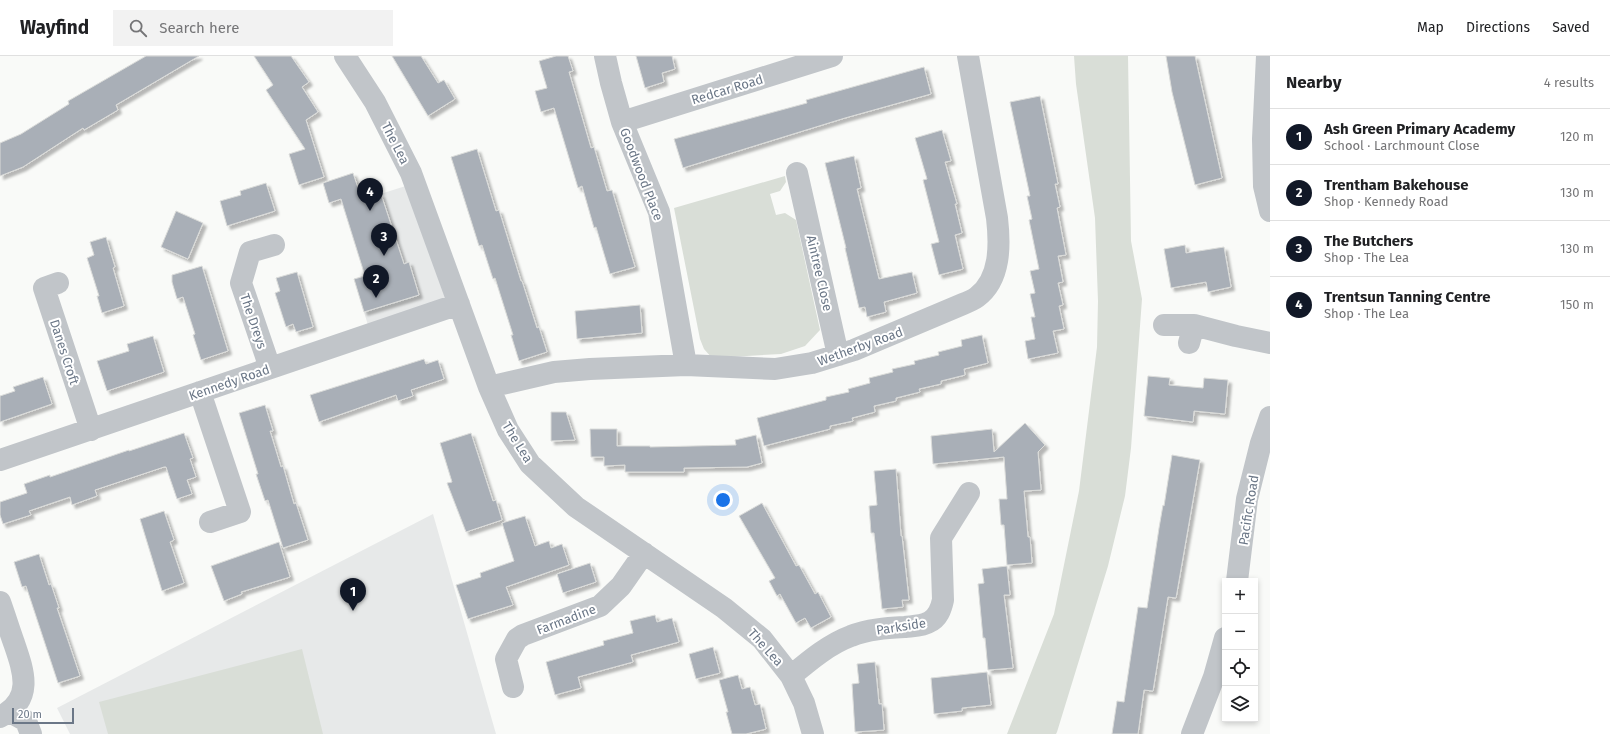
<!DOCTYPE html>
<html lang="en">
<head>
<meta charset="utf-8">
<style>
	body { margin:0; font-family:"Fira Sans",sans-serif; background:#f2f2f2; color:#202124 }
	.controls { position:absolute; right:12px; bottom:12px; display:grid; overflow:hidden; border-radius:0px; box-shadow:0 2px 6px #0003 }
	.controls button { width:36px; height:36px; display:grid; place-items:center; padding:0; border:0; border-bottom:1px solid #e0e0e0; background:#fff; color:#202124; font:20px sans-serif }
	.scale { position:absolute; left:12px; bottom:10px; width:62px; box-sizing:border-box; padding-left:4px; border:2px solid #6b7787; border-top:0; font-size:11px; line-height:14px; white-space:nowrap; color:#6b7787; -webkit-text-stroke:3px #fff; paint-order:stroke }
	.you { position:absolute; left:723px; top:444px; width:14px; height:14px; margin:-10px; border:3px solid #fff; border-radius:50%; background:#1a73e8; box-shadow:0 0 0 6px #1a73e833 }
	.badge { display:grid; place-items:center; width:26px; height:26px; border-radius:50%; background:#111827; color:#fff; font-size:13px; font-weight:700 }
	.pin { position:absolute; translate:-50% -33px; filter:drop-shadow(0 1px 2px #0008) }
	.pin::after { content:''; position:absolute; top:21px; width:14px; height:12px; background:inherit; clip-path:polygon(0 0,100% 0,50% 100%) }
	.list { margin:0; padding:0; list-style:none }
	h2 { display:flex; justify-content:space-between; align-items:center; height:52px; margin:0; padding:0 16px; font-size:17px }
	h2 small { font-size:13px; font-weight:400; color:#757577 }
	.list li { display:grid; grid-template-columns:26px 1fr auto; gap:12px; align-items:center; box-sizing:border-box; height:56px; padding:0 16px; border-top:1px solid #e0e0e0 }
	.list b { display:block; font-size:15px; white-space:nowrap }
	.list p { margin:0; font-size:13px; white-space:nowrap; color:#757577 }
	.list em { font-size:13px; font-style:normal; color:#757577 }
	.icon { flex:none; width:22px; height:22px; fill:none; stroke:currentColor; stroke-width:2; stroke-linecap:round; stroke-linejoin:round }
	.map { position:relative; flex:none; width:1270px; height:678px; overflow:hidden }
	header { display:flex; align-items:center; gap:24px; box-sizing:border-box; height:56px; padding:0 20px; background:#fff; border-bottom:1px solid #e0e0e0 }
	header strong { font-size:19px }
	nav { display:flex; gap:22px; margin-inline-start:auto; font-size:14px }
	.search { width:280px; height:36px; background:#f2f2f2; display:flex; align-items:center; gap:10px; box-sizing:border-box; padding:0 14px; border-radius:0px; color:#757577; font-size:15px }
	main { display:flex }
	aside { flex:1; background:#fff }
	.map>svg:first-child { display:block }
	.built { fill:#e7e9e9 }
	.green { fill:#d9ded7 }
	.building { fill:#a9afb7; stroke:#dbdcda; filter:url(#shadow) }
	.lines { fill:none; stroke-linecap:round; stroke-linejoin:round }
	.minor { stroke:#c1c5c9; stroke-width:22 }
	.labels { text-anchor:middle; stroke-width:4; stroke-linejoin:round; paint-order:stroke }
	.street-label { font-size:13px; fill:#6b7787; stroke:#fff }
</style>
</head>
<body>
<header>
<strong>Wayfind</strong>
<div class="search"><svg class="icon" aria-label="search" viewBox="0 0 24 24"><circle cx="10" cy="10" r="6"/><path d="M15 15l6 6"/></svg>Search here</div>
<nav><a>Map</a><a>Directions</a><a>Saved</a></nav>
</header>
<main>
<div class="map">
<svg width="1270" height="678" viewBox="0 0 1270 678">
	<defs>
		<filter id="shadow"><feDropShadow dx="3.5" dy="3.5" stdDeviation="1" flood-color="#0004"/></filter>
	</defs>
	<rect width="100%" height="100%" fill="#f9faf8"/>
	<path class="built" d="M 415,127 L 459,248 L 371,279 L 354,223 L 365,219 L 343,150 Z
		M 433,458 L 496,678 L 70,678 L 57,652 Z"/>
	<path class="green" d="M 1074,0 L 1128,0 L 1131,185 L 1142,243 L 1131,392 L 1125,440 L 1108,510 L 1057,676 L 1056,678 L 1007,678 L 1054,558 L 1079,435 L 1097,291 L 1098,245 L 1095,162 L 1076,28 Z
		M 785,120 L 786,126 L 780,135 L 770,138 L 776,159 L 785,157 L 796,164 L 820,274 L 805,290 L 781,298 L 712,302 L 704,293 L 700,283 L 674,152 Z
		M 302,593 L 323,678 L 108,678 L 99,646 Z"/>
	<path class="building" d="M 146,0 L 199,0 L 116,49 L 118,54 L 84,74 L 83,72 L 23,111 L 0,120 L 0,87 L 21,78 L 69,48 L 68,45 Z
		M 254,0 L 291,0 L 309,26 L 302,31 L 318,56 L 306,64 L 324,121 L 299,129 L 289,98 L 305,93 L 266,34 L 273,29 Z
		M 392,0 L 421,0 L 438,27 L 444,24 L 455,43 L 428,60 Z
		M 556,0 L 568,0 L 573,15 L 569,16 L 591,92 L 594,91 L 607,135 L 612,134 L 635,211 L 610,218 L 596,171 L 594,172 L 582,130 L 578,132 L 554,52 L 541,56 L 535,35 L 547,32 L 539,5 Z
		M 636,0 L 672,0 L 675,13 L 662,17 L 664,26 L 645,32 Z
		M 1166,0 L 1195,0 L 1222,122 L 1195,129 L 1172,36 Z
		M 924,11 L 931,38 L 845,62 L 683,112 L 674,83 L 807,47 L 806,44 Z
		M 1040,40 L 1058,128 L 1055,128 L 1060,151 L 1057,152 L 1066,199 L 1058,200 L 1063,226 L 1058,227 L 1063,249 L 1059,250 L 1064,273 L 1053,275 L 1058,297 L 1028,303 L 1025,285 L 1035,283 L 1031,261 L 1035,261 L 1030,238 L 1035,237 L 1030,215 L 1039,213 L 1029,164 L 1032,163 L 1027,140 L 1030,140 L 1010,46 Z
		M 942,74 L 951,105 L 945,106 L 957,148 L 955,148 L 962,177 L 955,179 L 963,213 L 939,219 L 931,188 L 939,186 L 923,124 L 927,123 L 915,82 Z
		M 477,93 L 496,155 L 499,154 L 521,225 L 522,225 L 537,272 L 539,271 L 547,296 L 519,305 L 511,279 L 513,279 L 495,222 L 493,223 L 482,189 L 479,190 L 451,101 Z
		M 854,100 L 861,132 L 857,133 L 879,223 L 912,216 L 917,237 L 884,246 L 886,256 L 867,261 L 865,251 L 859,252 L 845,192 L 846,192 L 825,107 Z
		M 353,117 L 362,144 L 381,138 L 404,208 L 409,206 L 419,239 L 364,256 L 354,223 L 365,220 L 341,143 L 329,147 L 323,127 Z
		M 266,127 L 275,155 L 227,170 L 220,145 L 241,139 L 240,135 Z
		M 176,155 L 203,167 L 188,203 L 161,191 Z
		M 106,181 L 115,211 L 113,212 L 124,250 L 102,257 L 97,240 L 99,240 L 87,202 L 94,199 L 90,186 Z
		M 1185,189 L 1186,197 L 1224,191 L 1231,231 L 1208,236 L 1206,226 L 1171,232 L 1164,193 Z
		M 202,210 L 228,295 L 201,304 L 193,279 L 195,278 L 183,241 L 177,243 L 172,226 L 172,219 Z
		M 297,216 L 313,271 L 296,276 L 293,268 L 286,271 L 275,237 L 280,235 L 276,222 Z
		M 640,249 L 642,277 L 577,283 L 575,255 Z
		M 982,279 L 988,307 L 964,313 L 965,319 L 941,325 L 941,328 L 919,333 L 920,336 L 896,342 L 896,345 L 874,350 L 875,356 L 852,362 L 853,365 L 830,370 L 830,373 L 764,390 L 757,362 L 826,344 L 826,341 L 849,336 L 848,333 L 870,327 L 869,322 L 893,316 L 892,313 L 915,308 L 914,305 L 939,299 L 938,296 L 962,290 L 961,284 Z
		M 153,280 L 164,316 L 107,335 L 97,305 L 129,295 L 127,288 Z
		M 424,303 L 426,308 L 438,304 L 444,323 L 411,334 L 413,340 L 398,345 L 396,339 L 319,366 L 310,339 Z
		M 1148,320 L 1170,322 L 1169,329 L 1203,332 L 1204,322 L 1228,324 L 1225,358 L 1194,355 L 1193,366 L 1144,360 Z
		M 43,321 L 52,348 L 0,366 L 0,340 L 15,335 L 13,331 Z
		M 265,349 L 273,375 L 270,375 L 281,411 L 283,410 L 294,448 L 296,447 L 308,484 L 283,492 L 268,444 L 265,445 L 256,418 L 258,418 L 239,357 Z
		M 551,356 L 566,356 L 575,384 L 551,385 Z
		M 1025,367 L 1045,389 L 1038,396 L 1041,434 L 1024,435 L 1028,481 L 1030,481 L 1032,507 L 1007,509 L 1004,469 L 1001,469 L 999,443 L 1007,443 L 1004,401 L 933,408 L 931,380 L 992,373 L 994,396 Z
		M 590,373 L 617,373 L 617,390 L 650,390 L 650,391 L 736,389 L 735,384 L 756,379 L 762,407 L 747,411 L 684,412 L 684,416 L 625,416 L 625,409 L 604,410 L 604,401 L 591,401 Z
		M 184,377 L 193,402 L 190,403 L 196,421 L 187,424 L 192,438 L 177,443 L 166,411 L 164,411 L 95,434 L 97,440 L 72,449 L 70,441 L 29,455 L 31,459 L 3,468 L 0,459 L 0,446 L 27,437 L 24,428 L 50,419 L 50,421 L 129,394 L 129,395 Z
		M 471,377 L 493,445 L 496,444 L 502,464 L 466,476 L 447,427 L 452,426 L 440,387 Z
		M 1172,399 L 1200,404 L 1176,542 L 1168,541 L 1153,635 L 1144,634 L 1138,678 L 1112,678 L 1117,645 L 1124,646 L 1138,551 L 1147,552 L 1159,472 L 1163,449 L 1164,450 Z
		M 896,413 L 901,480 L 902,480 L 909,544 L 902,544 L 903,551 L 882,553 L 874,477 L 871,477 L 869,450 L 877,449 L 874,415 Z
		M 762,447 L 796,510 L 799,509 L 815,538 L 818,536 L 831,561 L 811,572 L 805,562 L 796,567 L 780,538 L 777,540 L 769,525 L 775,522 L 739,460 Z
		M 164,455 L 174,484 L 170,486 L 184,527 L 162,535 L 140,463 Z
		M 525,460 L 535,490 L 549,485 L 551,492 L 562,488 L 569,509 L 506,531 L 513,549 L 468,563 L 456,529 L 481,521 L 480,517 L 514,505 L 502,467 Z
		M 279,486 L 290,521 L 241,536 L 242,538 L 224,545 L 211,510 Z
		M 39,498 L 49,529 L 51,528 L 59,552 L 57,552 L 80,620 L 58,627 L 26,530 L 22,531 L 14,506 Z
		M 590,507 L 596,526 L 563,537 L 557,518 Z
		M 1007,510 L 1010,539 L 1004,539 L 1013,612 L 988,614 L 985,582 L 983,582 L 978,528 L 984,527 L 982,513 Z
		M 655,559 L 657,566 L 672,562 L 679,586 L 631,599 L 633,606 L 578,621 L 581,632 L 555,639 L 546,606 L 604,589 L 603,585 L 633,577 L 630,565 Z
		M 713,591 L 720,617 L 696,623 L 689,598 Z
		M 875,606 L 879,648 L 882,648 L 884,674 L 855,676 L 852,628 L 859,627 L 857,608 Z
		M 987,616 L 991,649 L 962,652 L 962,655 L 934,658 L 931,622 Z
		M 738,619 L 742,633 L 750,631 L 755,649 L 760,648 L 766,673 L 746,678 L 732,678 L 726,656 L 728,656 L 719,624 Z"/>
	<g class="lines">
		<path class="minor" d="M 345,0 L 375,46 L 411,117 L 489,331 L 508,374 L 530,408 L 576,451 L 724,552 L 762,583 L 791,620 L 804,647 L 813,678
			M 605,0 L 611,27 L 622,66 L 659,156 L 686,309
			M 1267,0 L 1263,83 L 1264,130 L 1270,155
			M 622,66 L 832,0
			M 797,117 L 838,299
			M 58,227 L 44,232 L 91,374
			M 1164,269 L 1194,269 L 1236,280 L 1270,287
			M 1189,287 L 1194,269
			M 270,312 L 241,227 L 250,196 L 274,189
			M 489,331 L 554,316 L 590,313 L 686,309 L 775,313 L 812,307 L 854,294 L 963,248 C 968,246 973,244 977,241 C 1001,223 1000,188 997,162 L 968,0
			M 200,336 L 240,456 L 210,466
			M 0,404 L 459,248
			M 1237,525 L 1247,443 L 1261,387 L 1270,361
			M 0,546 C 5,560 9,573 14,587 C 24,616 34,644 0,661
			M 791,620 C 809,605 829,588 851,580 C 868,573 887,572 905,571 C 913,570 923,570 929,566 C 938,562 941,553 943,544 L 941,482 L 969,437
			M 513,631 L 506,603 L 517,583 L 523,579 L 600,550 L 621,530 L 644,497
			M 10,656 L 26,665 L 31,678
			M 1192,678 L 1214,621 L 1225,582"/>
	</g>
	<g class="labels">
		<g class="street-label">
			<text transform="translate(727 33) rotate(-17)" y="5">Redcar Road</text>
			<text transform="translate(396 87) rotate(63)" y="5">The Lea</text>
			<text transform="translate(642 118) rotate(69)" y="5">Goodwood Place</text>
			<text transform="translate(820 217) rotate(77)" y="5">Aintree Close</text>
			<text transform="translate(254 265) rotate(71)" y="5">The Dreys</text>
			<text transform="translate(860 290) rotate(-20)" y="5">Wetherby Road</text>
			<text transform="translate(65 296) rotate(72)" y="5">Danes Croft</text>
			<text transform="translate(229 326) rotate(-19)" y="5">Kennedy Road</text>
			<text transform="translate(518 386) rotate(58)" y="5">The Lea</text>
			<text transform="translate(1248 454) rotate(-81)" y="5">Pacific Road</text>
			<text transform="translate(566 563) rotate(-21)" y="5">Farmadine</text>
			<text transform="translate(901 570) rotate(-9)" y="5">Parkside</text>
			<text transform="translate(766 591) rotate(48)" y="5">The Lea</text>
		</g>
	</g>
</svg>
<div class="controls">
<button>+</button>
<button>−</button>
<button><svg class="icon" aria-label="locate" viewBox="0 0 24 24"><circle cx="12" cy="12" r="6"/><path d="M12 2v4M12 18v4M2 12h4M18 12h4"/></svg></button>
<button><svg class="icon" aria-label="layers" viewBox="0 0 24 24"><path d="M12 4l9 5-9 5-9-5zM3 14l9 5 9-5"/></svg></button>
</div>
<div class="scale">20 m</div>
<div class="you"></div>
<div class="pin badge" style="left:353px;top:555px">1</div>
<div class="pin badge" style="left:376px;top:242px">2</div>
<div class="pin badge" style="left:384px;top:200px">3</div>
<div class="pin badge" style="left:370px;top:155px">4</div>
</div>
<aside>
<h2>Nearby<small>4 results</small></h2>
<ul class="list">
<li><span class="badge">1</span><div><b>Ash Green Primary Academy</b><p>School · Larchmount Close</p></div><em>120 m</em></li>
<li><span class="badge">2</span><div><b>Trentham Bakehouse</b><p>Shop · Kennedy Road</p></div><em>130 m</em></li>
<li><span class="badge">3</span><div><b>The Butchers</b><p>Shop · The Lea</p></div><em>130 m</em></li>
<li><span class="badge">4</span><div><b>Trentsun Tanning Centre</b><p>Shop · The Lea</p></div><em>150 m</em></li>
</ul>
</aside>
</main>
</body>
</html>
